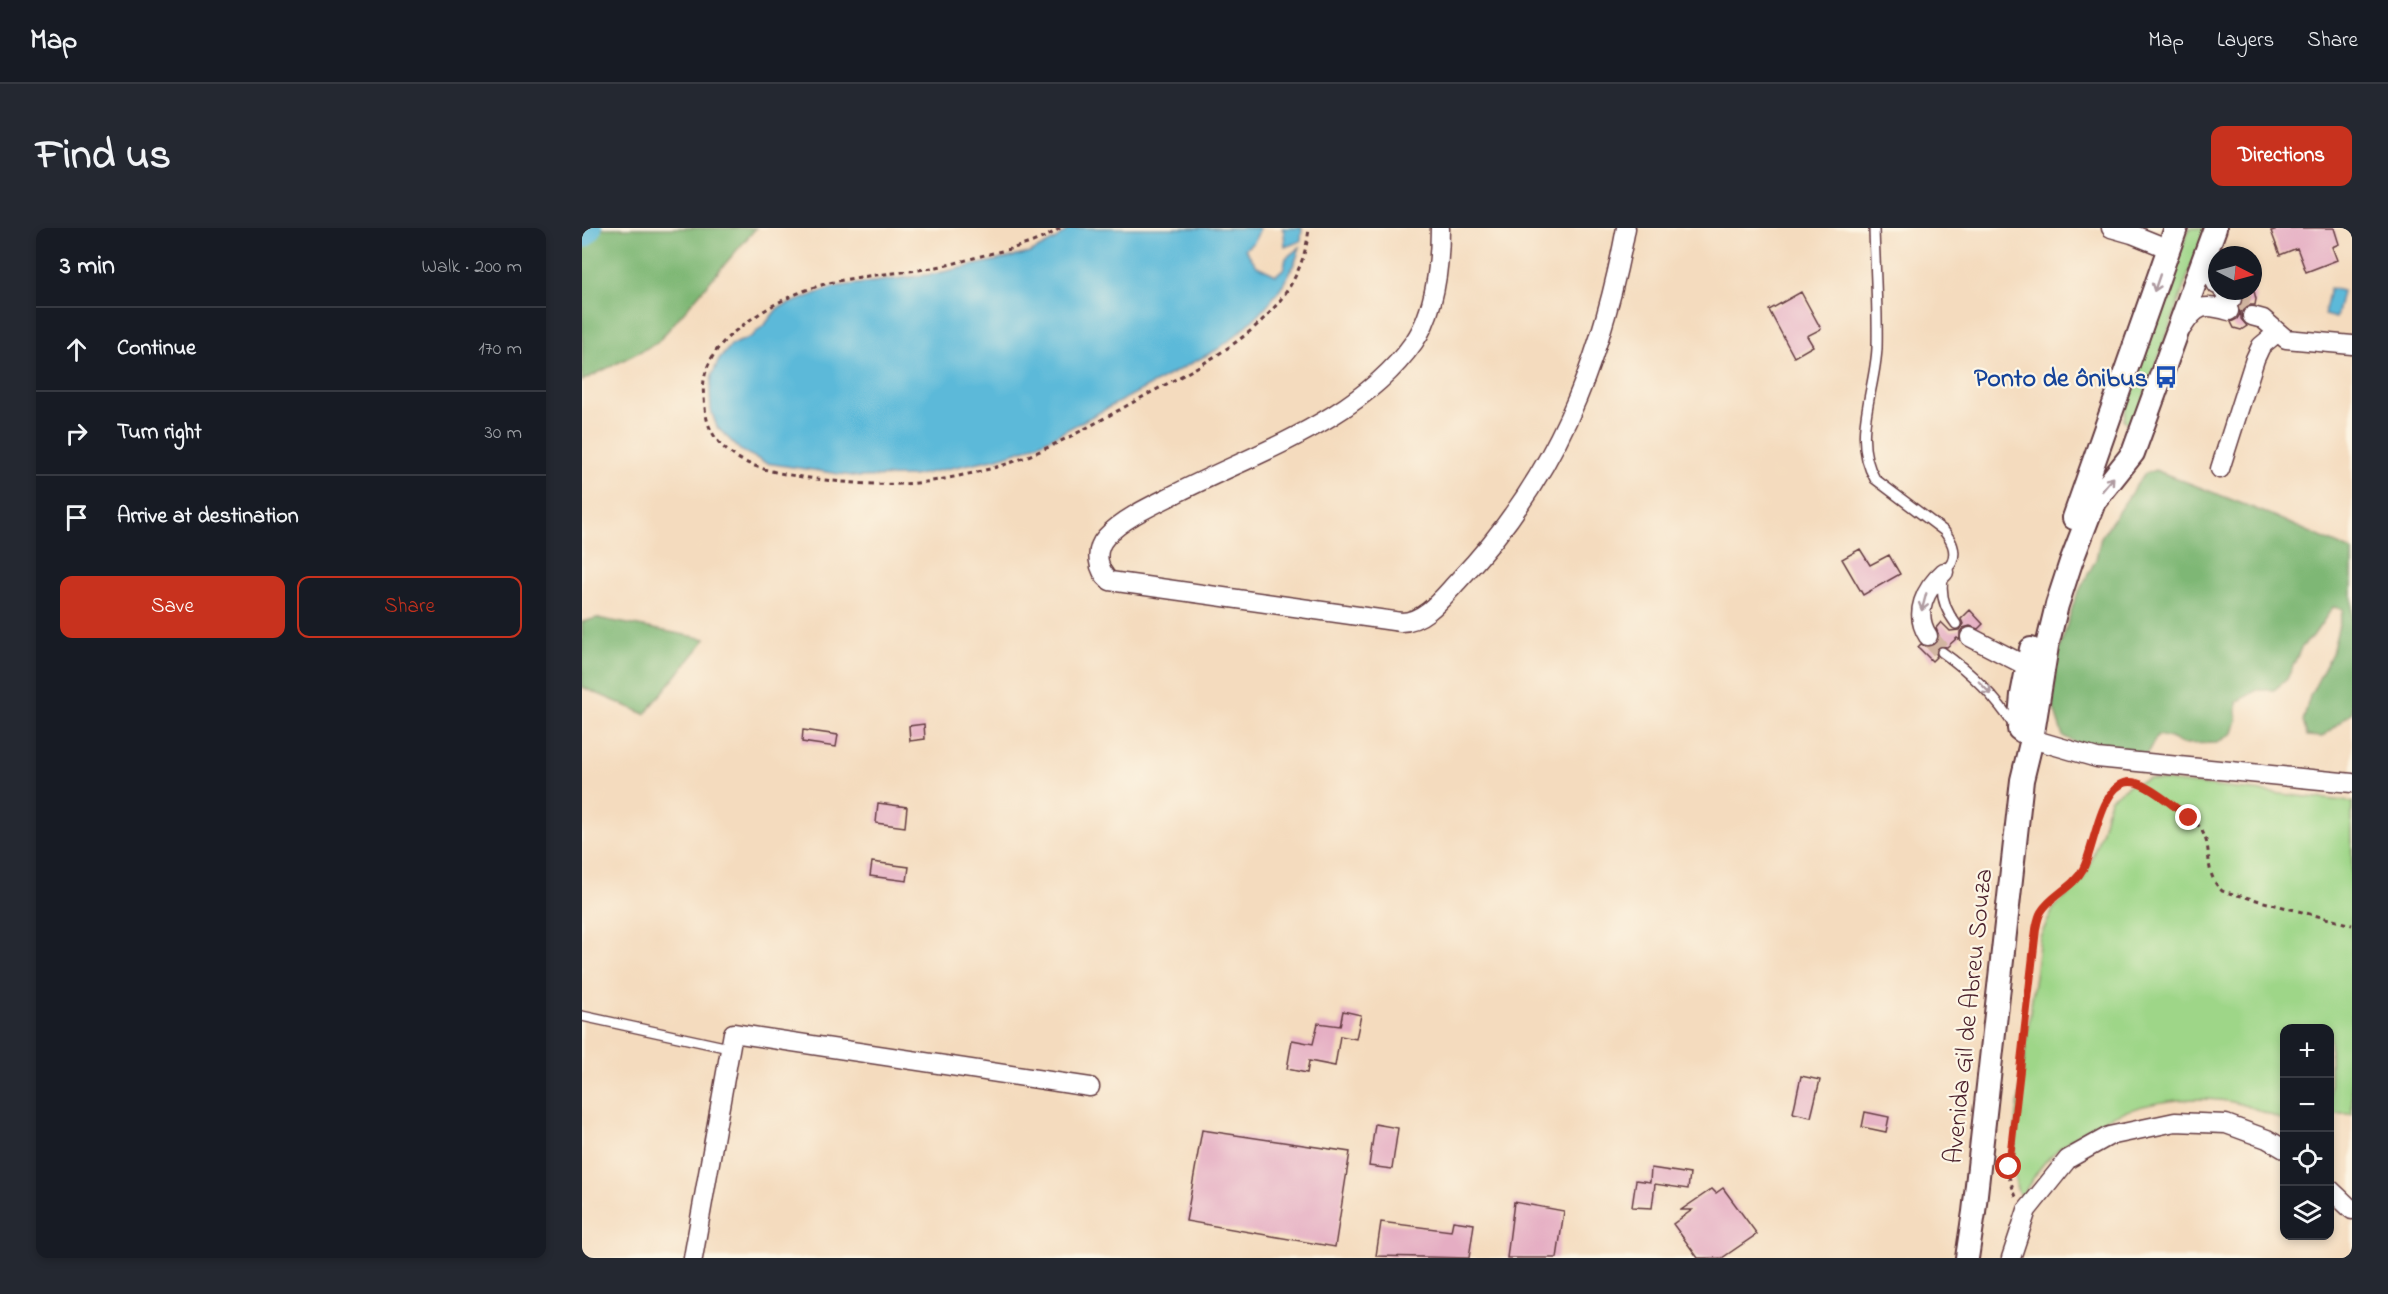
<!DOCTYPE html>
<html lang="en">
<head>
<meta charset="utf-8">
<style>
	body { margin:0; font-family:"Indie Flower",sans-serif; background:#242831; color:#f1f3f6 }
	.controls { position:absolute; right:18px; bottom:18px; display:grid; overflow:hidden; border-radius:12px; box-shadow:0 3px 9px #0003 }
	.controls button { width:54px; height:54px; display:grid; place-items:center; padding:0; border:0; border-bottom:2px solid #363941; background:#171b24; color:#f1f3f6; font:30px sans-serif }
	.compass { position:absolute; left:1626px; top:18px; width:54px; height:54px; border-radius:50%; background:#171b24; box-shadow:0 3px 9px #0003; rotate:96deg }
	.stop { position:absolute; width:18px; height:18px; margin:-14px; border:4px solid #c8321e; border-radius:50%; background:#fff }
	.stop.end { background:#c8321e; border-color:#fff; box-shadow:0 2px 6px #0008 }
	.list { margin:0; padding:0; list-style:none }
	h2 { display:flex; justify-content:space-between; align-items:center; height:78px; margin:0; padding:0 24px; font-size:26px }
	h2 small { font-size:20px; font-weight:400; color:#9ea1a6 }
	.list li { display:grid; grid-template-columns:39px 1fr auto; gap:18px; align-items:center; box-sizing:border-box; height:84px; padding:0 24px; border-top:2px solid #363941 }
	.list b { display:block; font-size:22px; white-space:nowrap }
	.list em { font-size:20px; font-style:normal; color:#9ea1a6 }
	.actions { display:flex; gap:12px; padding:18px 24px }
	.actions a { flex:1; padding:14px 0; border:2px solid #c8321e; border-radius:12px; text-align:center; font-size:21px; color:#c8321e }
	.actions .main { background:#c8321e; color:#fff }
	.icon { flex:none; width:33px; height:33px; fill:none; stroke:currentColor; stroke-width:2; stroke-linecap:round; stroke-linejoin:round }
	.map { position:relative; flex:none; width:1770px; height:1030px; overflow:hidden; border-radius:12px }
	header { display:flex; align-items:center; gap:36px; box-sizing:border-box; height:84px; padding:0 30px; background:#171b24; border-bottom:2px solid #363941 }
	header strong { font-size:28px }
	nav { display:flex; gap:33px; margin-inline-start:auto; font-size:21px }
	.intro { display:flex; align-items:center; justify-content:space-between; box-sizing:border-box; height:144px; padding:0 36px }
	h1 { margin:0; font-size:42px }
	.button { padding:15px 27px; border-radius:12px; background:#c8321e; color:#fff; font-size:21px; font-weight:700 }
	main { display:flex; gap:36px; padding:0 36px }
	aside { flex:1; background:#171b24; border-radius:12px; box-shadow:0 3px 9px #0003 }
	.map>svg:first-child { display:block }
	.green { fill:#9ed688; stroke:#747a5a; stroke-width:1.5 }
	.forest { fill:#7eb774; stroke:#646b50; stroke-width:1.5 }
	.water { fill:#5bb9d9; stroke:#526c82; stroke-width:1.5 }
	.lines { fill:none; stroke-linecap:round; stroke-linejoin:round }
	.river { stroke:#5bb9d9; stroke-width:28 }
	.building { fill:#e5adc3 }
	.minor-tunnel { stroke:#d2b5a1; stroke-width:18; stroke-dasharray:18 9; stroke-linecap:butt }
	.service-casing { stroke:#643b41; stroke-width:12 }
	.minor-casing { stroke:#643b41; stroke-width:21 }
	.tertiary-casing { stroke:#643b41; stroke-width:26 }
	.path { stroke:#643b41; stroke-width:3; stroke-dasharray:4.5 4.5; stroke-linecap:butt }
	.service { stroke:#fff; stroke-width:9 }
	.minor { stroke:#fff; stroke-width:18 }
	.tertiary { stroke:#fff; stroke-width:22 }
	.oneway { stroke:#ae9aa0 }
	.route { stroke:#c8321e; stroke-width:8 }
	.labels { text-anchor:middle; stroke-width:4.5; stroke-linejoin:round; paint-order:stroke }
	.transit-label { font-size:26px; font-weight:bold; fill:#164399; stroke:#fcf5e5; text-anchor:end }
	.street-label { font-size:26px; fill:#4a1f2b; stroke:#fcf5e5 }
</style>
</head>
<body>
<header>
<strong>Map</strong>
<nav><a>Map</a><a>Layers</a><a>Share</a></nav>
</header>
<div class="intro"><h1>Find us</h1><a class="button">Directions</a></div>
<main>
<aside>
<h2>3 min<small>Walk · 200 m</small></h2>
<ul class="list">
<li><svg class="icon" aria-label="ahead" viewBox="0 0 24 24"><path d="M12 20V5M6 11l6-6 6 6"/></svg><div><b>Continue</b></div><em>170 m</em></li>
<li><svg class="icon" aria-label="right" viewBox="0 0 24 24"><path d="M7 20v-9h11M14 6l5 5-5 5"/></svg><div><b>Turn right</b></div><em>30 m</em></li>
<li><svg class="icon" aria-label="arrive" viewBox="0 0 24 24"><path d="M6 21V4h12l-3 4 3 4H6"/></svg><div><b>Arrive at destination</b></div></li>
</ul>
<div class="actions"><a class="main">Save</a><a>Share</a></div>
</aside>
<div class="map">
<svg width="1770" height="1030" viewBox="0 0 1770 1030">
	<rect width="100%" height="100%" fill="#fcf5e5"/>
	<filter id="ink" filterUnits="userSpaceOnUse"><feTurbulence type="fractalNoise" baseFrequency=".0167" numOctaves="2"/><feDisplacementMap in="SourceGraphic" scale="12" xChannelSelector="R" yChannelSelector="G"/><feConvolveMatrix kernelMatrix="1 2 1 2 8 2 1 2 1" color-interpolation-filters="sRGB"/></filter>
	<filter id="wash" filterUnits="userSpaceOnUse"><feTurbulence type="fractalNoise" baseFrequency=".008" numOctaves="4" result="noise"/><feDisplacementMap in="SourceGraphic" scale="24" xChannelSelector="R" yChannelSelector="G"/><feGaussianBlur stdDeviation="1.35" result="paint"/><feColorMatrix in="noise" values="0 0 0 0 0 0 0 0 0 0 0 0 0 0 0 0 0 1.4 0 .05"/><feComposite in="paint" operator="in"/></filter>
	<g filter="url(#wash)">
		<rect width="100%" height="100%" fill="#f4dbbe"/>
		<path class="green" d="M 1607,0 L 1623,0 L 1553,195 L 1546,195 L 1542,192 L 1545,174 Z
			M 1566,551 L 1770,574 L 1770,886 L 1748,886 L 1748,800 L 1702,800 L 1702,893 C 1682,884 1660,874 1637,872 C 1575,866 1505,888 1462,935 C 1453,946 1446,958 1439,970 L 1435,961 L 1432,945 L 1433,901 L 1458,709 L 1472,680 L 1495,659 L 1504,646 L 1520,602 L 1528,571 L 1547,557 Z"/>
		<path class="forest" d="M 0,0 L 174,0 L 75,115 L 0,153 Z
			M 1573,242 L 1689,287 L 1770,323 L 1770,484 L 1740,509 L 1725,508 L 1721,493 L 1728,468 L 1750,425 L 1761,381 L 1751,379 L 1731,408 L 1719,420 L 1705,451 L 1692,462 L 1675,462 L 1655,474 L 1655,492 L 1651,505 L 1635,515 L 1600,516 L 1588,510 L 1576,507 L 1564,527 L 1502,519 L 1481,508 L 1471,478 L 1474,431 L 1482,406 L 1493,371 L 1514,331 L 1519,309 L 1562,246 Z
			M 15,390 L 124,411 L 63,486 L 0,459 L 0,394 Z"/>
		<path class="water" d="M 488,0 L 678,0 L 672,14 L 663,21 L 675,38 L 694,47 L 702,40 L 704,30 L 718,19 C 707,61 670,96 636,121 L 475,207 L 444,221 L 416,230 L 331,248 L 277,249 L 184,235 L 158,222 L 135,199 L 129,182 L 128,163 L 130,147 L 137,132 L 149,117 L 169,109 L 184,95 L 196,80 L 252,59 L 352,46 L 448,25 L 474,11 Z
			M 700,0 L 720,0 L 719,13 L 703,19 L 702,4 Z
			M 1748,60 L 1760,63 L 1754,90 L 1742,87 Z"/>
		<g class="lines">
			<path class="river" d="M 0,6 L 6,0"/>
		</g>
		<g id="blocks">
			<path class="building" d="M 1699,0 L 1752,0 L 1757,16 L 1750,19 L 1755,32 L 1724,44 L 1715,20 L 1698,27 L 1689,3 Z
				M 1658,63 L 1672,63 L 1674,71 L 1673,77 L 1667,77 L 1659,84 L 1659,91 L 1665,98 L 1659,102 L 1652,100 L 1649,94 L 1655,91 L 1658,86 L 1657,79 L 1661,73 Z
				M 1219,64 L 1239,101 L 1225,108 L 1231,118 L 1212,129 L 1187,82 Z
				M 1278,321 L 1288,337 L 1307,327 L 1318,346 L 1281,367 L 1260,331 Z
				M 1388,382 L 1401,396 L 1396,401 L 1388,398 L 1381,400 L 1378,404 L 1378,412 L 1375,410 L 1365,419 L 1357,418 L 1353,423 L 1355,428 L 1350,433 L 1336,419 L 1339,416 L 1345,419 L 1351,418 L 1355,415 L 1357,408 L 1354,400 L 1359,394 L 1368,403 L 1377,402 L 1381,396 L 1379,391 Z
				M 342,496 L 343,511 L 328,513 L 327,498 Z
				M 221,502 L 256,507 L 254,519 L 220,514 Z
				M 296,575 L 325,579 L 323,599 L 294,595 Z
				M 290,634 L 327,639 L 325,653 L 288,648 Z
				M 761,783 L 779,787 L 774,811 L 758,808 L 753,838 L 727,833 L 725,845 L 705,841 L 710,812 L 731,816 L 736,795 L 758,798 Z
				M 1219,848 L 1238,852 L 1229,889 L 1211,885 Z
				M 1283,884 L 1307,889 L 1304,904 L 1280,899 Z
				M 793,896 L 816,900 L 810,941 L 787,938 Z
				M 620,902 L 768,924 L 753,1019 L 604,993 Z
				M 1069,940 L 1108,946 L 1106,961 L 1073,956 L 1070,980 L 1050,979 L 1054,952 L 1068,954 Z
				M 1141,960 L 1175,1006 L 1140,1030 L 1116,1030 L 1091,996 L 1110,982 L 1099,982 L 1130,961 L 1134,965 Z
				M 932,974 L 982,983 L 975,1030 L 925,1030 Z
				M 871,993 L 892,996 L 887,1030 L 794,1028 L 799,994 L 869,1003 Z"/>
		</g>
	</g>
	<g filter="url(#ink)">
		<use href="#blocks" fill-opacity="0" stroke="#643b41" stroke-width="1.5"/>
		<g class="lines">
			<path class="minor-tunnel" d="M 1650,71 L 1673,77
				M 1346,408 L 1360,424"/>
			<g class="service-casing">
				<path id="service" d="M 1292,0 C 1293,40 1296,80 1295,120 C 1293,164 1269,210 1293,251 L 1362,303 C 1369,312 1375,322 1370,334 C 1368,339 1363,341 1362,346 C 1357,365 1363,382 1374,396
					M 1360,424 C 1390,445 1413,468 1433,499
					M 0,788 L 147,820"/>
			</g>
			<g class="minor-casing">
				<path id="minor" d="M 858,0 C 858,36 853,84 832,114 C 778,191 678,223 597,264 C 575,275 541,290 524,309 C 512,322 515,342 528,353 L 819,394 C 843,394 861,369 876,353 C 973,251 1019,136 1044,0
					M 1529,0 L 1550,6 L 1587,21
					M 1622,32 L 1635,57
					M 1641,63 L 1650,71
					M 1670,88 L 1681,91 L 1704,111 L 1770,117
					M 1600,100 C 1615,76 1622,76 1647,83
					M 1638,241 L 1673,131 L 1679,118 L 1696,104
					M 1346,408 C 1331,385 1343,361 1362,344
					M 1388,409 L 1456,444
					M 1439,505 L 1450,511 L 1515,530 L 1770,555
					M 1748,961 L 1770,982
					M 111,1030 L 151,805 L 508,859
					M 1429,1030 L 1445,982 L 1486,931 L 1527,908 L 1593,894 L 1644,896 L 1685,911 L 1702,921"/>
			</g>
			<g class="tertiary-casing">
				<path id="tertiary" d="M 1492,290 L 1594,0
					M 1437,501 L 1440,467 L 1449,421
					M 1385,1030 L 1392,984 L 1440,552 L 1450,511 L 1465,418 L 1475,377 L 1489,334 L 1512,274 L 1551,225 L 1633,0"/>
			</g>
			<path class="path" d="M 478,0 C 457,15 432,20 407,26 C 390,30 373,36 355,39 C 323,45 289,46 256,53 C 217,61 183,79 152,104 C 132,120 118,144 122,170 C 123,181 124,194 130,204 C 148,238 193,245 227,250 C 272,256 317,260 362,251 C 387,246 412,241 436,232 C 478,216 517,193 557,171 C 628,132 718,92 727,0
				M 1434,969 L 1427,949 L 1427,929 L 1454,701 C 1455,696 1456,689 1459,684 C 1470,666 1493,661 1503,637 C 1520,599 1518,526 1577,568 C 1591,578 1612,588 1620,603 C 1632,624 1620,643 1640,663 L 1770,697"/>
			<use href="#service" class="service"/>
			<use href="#minor" class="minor"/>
			<use href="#tertiary" class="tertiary"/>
		</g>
		<defs><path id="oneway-shaft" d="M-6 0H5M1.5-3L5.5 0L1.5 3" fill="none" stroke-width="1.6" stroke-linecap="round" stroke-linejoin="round" transform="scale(1.5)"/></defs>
		<g class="oneway">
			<use href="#oneway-shaft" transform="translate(1575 55) rotate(109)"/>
			<use href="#oneway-shaft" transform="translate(1526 256) rotate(-50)"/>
			<use href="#oneway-shaft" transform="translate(1342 374) rotate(105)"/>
			<use href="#oneway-shaft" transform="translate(1403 460) rotate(46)"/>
		</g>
	</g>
	<g class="lines" filter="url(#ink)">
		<path class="route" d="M 1427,939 L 1454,701 C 1455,696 1456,689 1459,684 C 1469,667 1491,660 1501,641 C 1514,618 1520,535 1562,558 C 1578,566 1593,579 1607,590"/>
	</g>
	<defs>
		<g id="bus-bare" transform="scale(1.8)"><path d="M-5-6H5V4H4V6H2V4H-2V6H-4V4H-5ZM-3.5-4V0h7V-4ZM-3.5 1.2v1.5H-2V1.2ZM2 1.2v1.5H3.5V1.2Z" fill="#1a4fb4" stroke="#fcf5e5" stroke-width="2.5" paint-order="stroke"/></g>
	</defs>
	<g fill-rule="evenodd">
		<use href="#bus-bare" x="1584" y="149"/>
	</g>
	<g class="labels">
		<g class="transit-label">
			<text x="1566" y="158">Ponto de ônibus</text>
		</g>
		<g class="street-label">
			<text transform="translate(1385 788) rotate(-84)" y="9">Avenida Gil de Abreu Souza</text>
		</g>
	</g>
</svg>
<div class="controls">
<button>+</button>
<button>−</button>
<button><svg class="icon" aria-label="locate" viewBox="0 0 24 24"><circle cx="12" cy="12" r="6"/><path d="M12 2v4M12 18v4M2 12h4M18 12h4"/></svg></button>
<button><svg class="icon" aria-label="layers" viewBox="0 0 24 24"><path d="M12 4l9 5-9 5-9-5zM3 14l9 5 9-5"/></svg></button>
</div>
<svg class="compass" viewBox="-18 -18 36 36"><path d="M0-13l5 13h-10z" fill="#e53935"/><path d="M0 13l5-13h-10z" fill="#9ea1a6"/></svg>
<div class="stop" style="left:1427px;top:939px"></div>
<div class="stop end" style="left:1607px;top:590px"></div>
</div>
</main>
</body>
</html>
